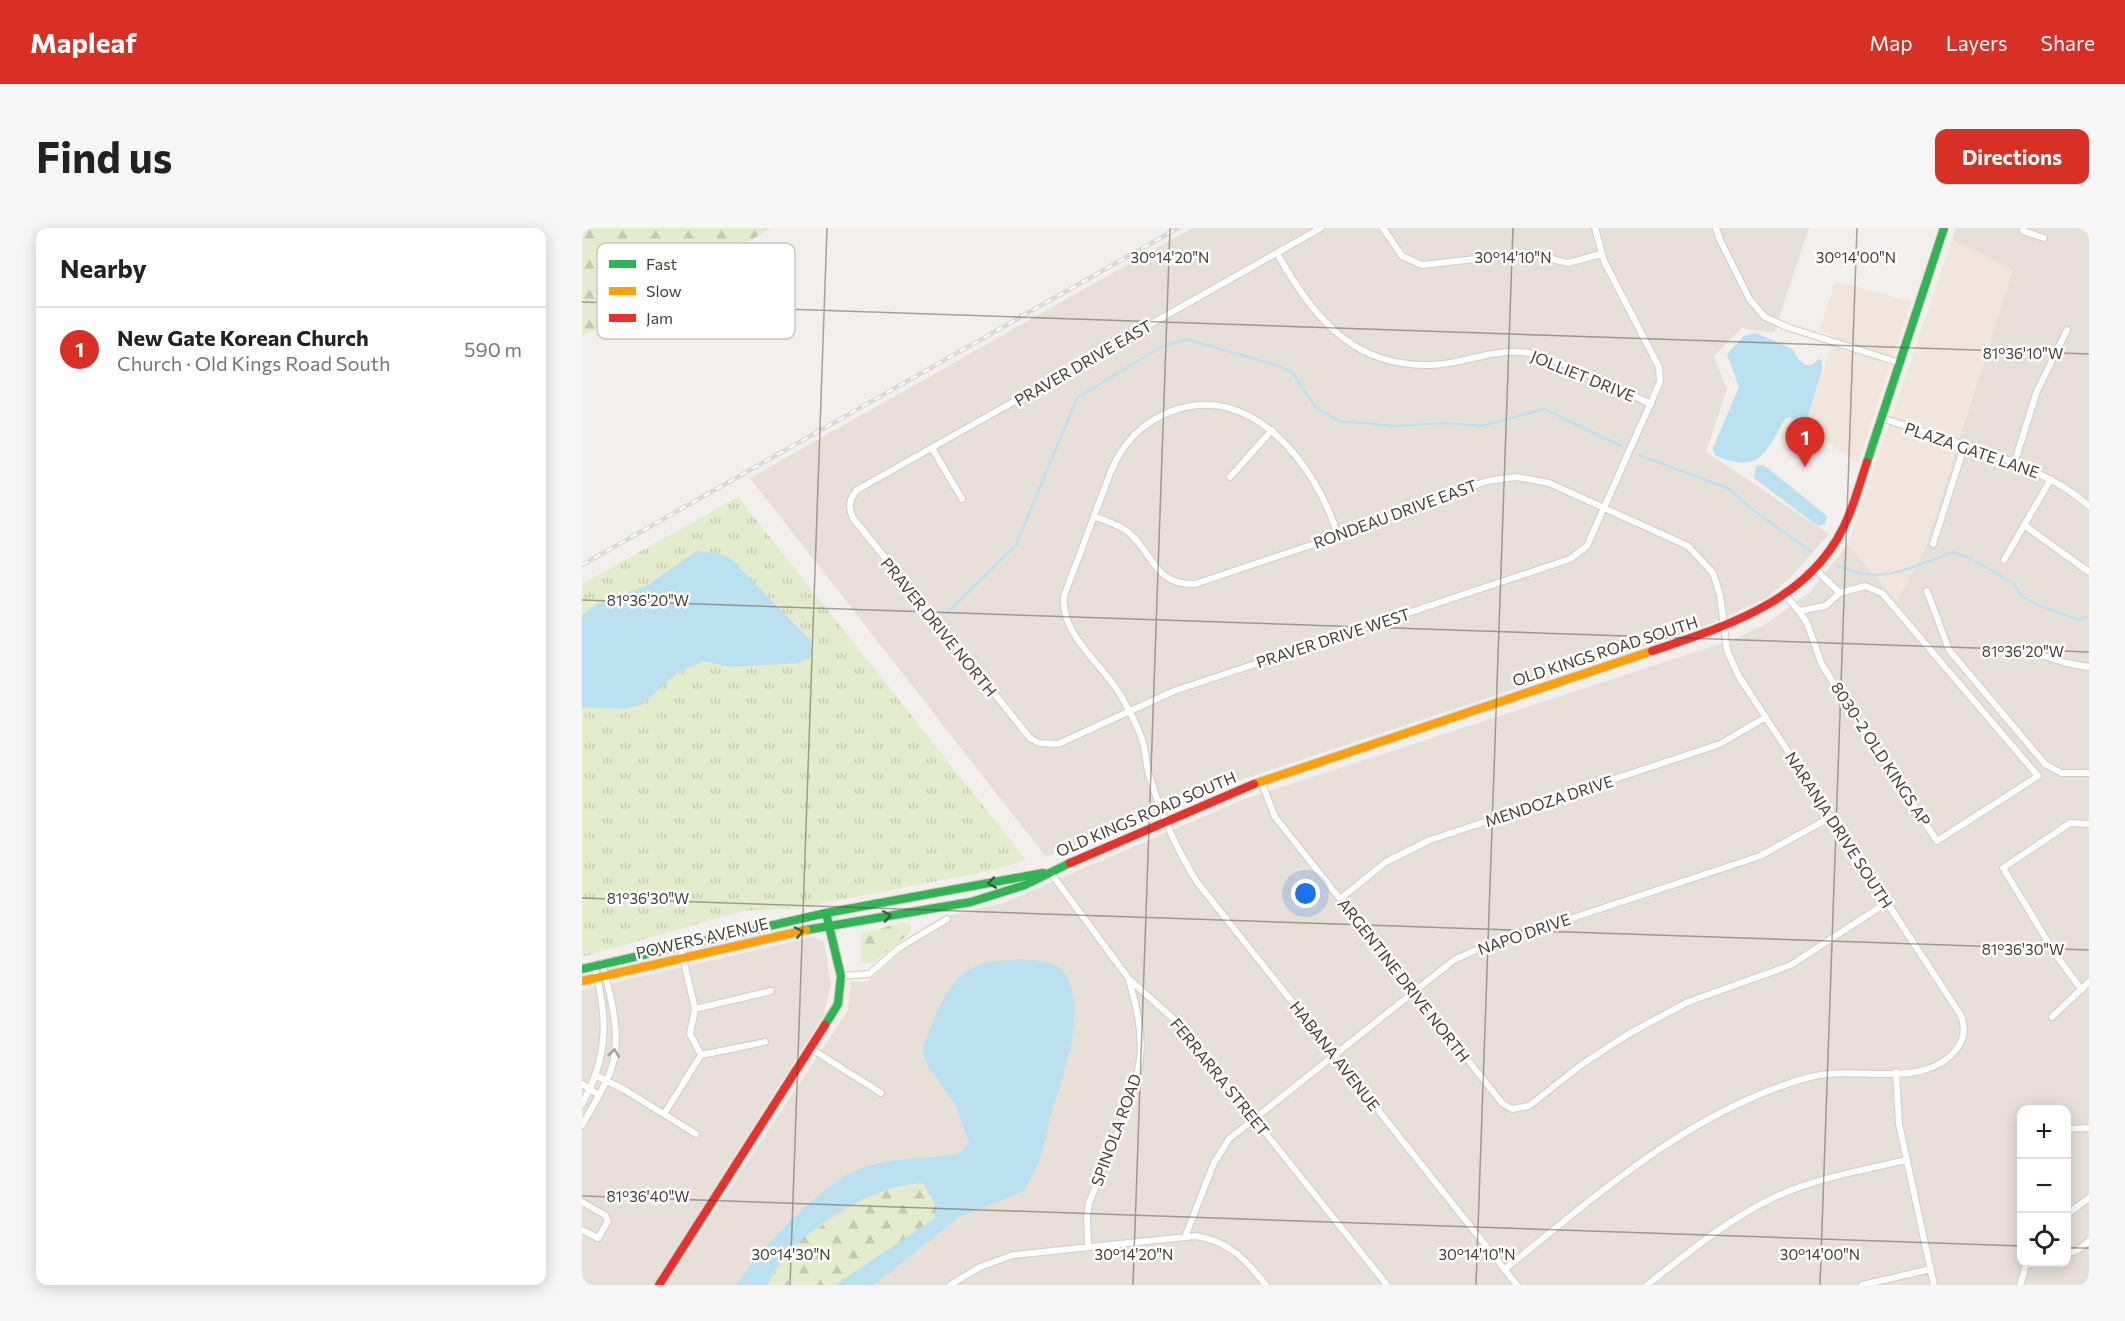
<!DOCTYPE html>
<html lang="en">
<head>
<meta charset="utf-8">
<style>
	body { margin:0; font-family:Commissioner,sans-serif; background:#f6f6f6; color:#222 }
	.controls { position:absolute; right:18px; bottom:18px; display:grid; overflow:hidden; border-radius:12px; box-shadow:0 3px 15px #0003 }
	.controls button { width:54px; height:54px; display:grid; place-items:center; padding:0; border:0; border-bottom:2px solid #e0e0e0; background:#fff; color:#222; font:30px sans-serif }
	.you { position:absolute; left:724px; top:666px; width:21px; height:21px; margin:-15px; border:4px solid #fff; border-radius:50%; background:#1a73e8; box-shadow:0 0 0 9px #1a73e833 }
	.badge { display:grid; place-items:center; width:39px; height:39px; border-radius:50%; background:#d93025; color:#fff; font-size:20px; font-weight:700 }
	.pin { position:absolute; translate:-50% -50px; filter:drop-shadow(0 2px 3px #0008) }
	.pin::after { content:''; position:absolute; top:32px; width:21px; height:18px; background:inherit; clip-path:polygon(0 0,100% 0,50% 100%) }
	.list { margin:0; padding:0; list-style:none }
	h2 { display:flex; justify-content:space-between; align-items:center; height:78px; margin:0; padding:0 24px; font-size:26px }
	h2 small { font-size:20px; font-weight:400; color:#767676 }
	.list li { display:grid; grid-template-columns:39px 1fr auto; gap:18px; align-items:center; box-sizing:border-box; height:84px; padding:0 24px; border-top:2px solid #e0e0e0 }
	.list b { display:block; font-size:22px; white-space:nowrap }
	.list p { margin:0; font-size:20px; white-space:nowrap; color:#767676 }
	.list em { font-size:20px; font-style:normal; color:#767676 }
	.icon { flex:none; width:33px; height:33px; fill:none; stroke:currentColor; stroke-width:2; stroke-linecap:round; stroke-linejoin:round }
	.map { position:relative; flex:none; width:1507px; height:1057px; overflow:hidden; border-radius:12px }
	header { display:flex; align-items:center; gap:36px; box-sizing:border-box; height:84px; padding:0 30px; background:#d93025; color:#fff }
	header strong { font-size:28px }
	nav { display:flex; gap:33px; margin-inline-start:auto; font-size:21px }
	.intro { display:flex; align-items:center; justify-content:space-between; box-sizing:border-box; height:144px; padding:0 36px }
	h1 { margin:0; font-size:42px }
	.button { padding:15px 27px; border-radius:12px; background:#d93025; color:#fff; font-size:21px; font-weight:700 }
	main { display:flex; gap:36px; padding:0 36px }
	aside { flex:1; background:#fff; border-radius:12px; box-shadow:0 3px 15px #0003 }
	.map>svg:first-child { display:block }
	.residential { fill:#e6e0d9; fill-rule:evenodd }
	.commercial { fill:#f1e6dc }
	.forest { fill:url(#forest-firs) }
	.park { fill:url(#park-tufts) }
	.water { fill:#bbe0f0 }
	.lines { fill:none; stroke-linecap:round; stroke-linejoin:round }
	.stream { stroke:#bbe0f0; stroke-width:2 }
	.street-casing { stroke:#d0cdc9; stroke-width:8 }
	.fast-casing { stroke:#d1cbc3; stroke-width:10 }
	.slow-casing { stroke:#d1cbc3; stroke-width:10 }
	.jam-casing { stroke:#d1cbc3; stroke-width:10 }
	.street { stroke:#fdfdfc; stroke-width:6 }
	.fast { stroke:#30b455; stroke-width:8 }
	.slow { stroke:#ff9f0a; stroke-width:8 }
	.jam { stroke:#e5322d; stroke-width:8 }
	.rail-casing { stroke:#dadad9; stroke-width:4.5 }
	.rail { stroke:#fff; stroke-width:2; stroke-dasharray:7; stroke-linecap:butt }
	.oneway { stroke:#425d3e }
	.oneway2 { stroke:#a29e9a }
	.ticks { fill:none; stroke:#484037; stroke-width:1.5; stroke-opacity:0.45 }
	.labels { text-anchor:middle; stroke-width:5; stroke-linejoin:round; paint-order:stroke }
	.street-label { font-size:16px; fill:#484037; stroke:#fff }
	.key { fill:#fff; stroke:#c8c6c3; stroke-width:1.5 }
	.key-label { font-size:16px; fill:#484037 }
	.ticks-label { font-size:15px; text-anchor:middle; fill:#484037; stroke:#fff; stroke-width:5; stroke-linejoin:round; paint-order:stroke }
</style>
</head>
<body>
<header>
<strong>Mapleaf</strong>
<nav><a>Map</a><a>Layers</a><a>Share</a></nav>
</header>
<div class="intro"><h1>Find us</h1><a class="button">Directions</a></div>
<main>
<aside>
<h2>Nearby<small></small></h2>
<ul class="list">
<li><span class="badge">1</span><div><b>New Gate Korean Church</b><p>Church · Old Kings Road South</p></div><em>590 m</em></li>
</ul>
</aside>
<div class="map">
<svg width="1507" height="1057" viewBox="0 0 1507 1057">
	<defs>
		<pattern id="forest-firs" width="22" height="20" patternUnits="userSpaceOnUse" patternTransform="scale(1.5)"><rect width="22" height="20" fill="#e3eccc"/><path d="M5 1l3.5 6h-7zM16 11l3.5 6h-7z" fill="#c4cbb0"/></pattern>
		<pattern id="park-tufts" width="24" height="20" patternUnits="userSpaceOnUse" patternTransform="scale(1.5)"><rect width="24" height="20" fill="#e3eccc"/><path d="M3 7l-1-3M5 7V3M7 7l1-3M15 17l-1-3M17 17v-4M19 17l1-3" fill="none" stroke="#c4cbb0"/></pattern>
	</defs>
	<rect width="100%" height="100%" fill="#f2efec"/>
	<path class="residential" d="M 610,0 L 1227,0 L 1192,105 L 1160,100 L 1132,128 L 1145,161 L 1124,224 L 1247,306 L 1209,349 L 1184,370 L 1129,396 L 658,552 L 464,629 L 168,250 Z
		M 1374,0 L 1507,0 L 1507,1057 L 84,1057 L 266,782 L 269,753 L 285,754 L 358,690 L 421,675 L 660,572 L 1153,411 L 1185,395 L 1227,365 L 1266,316 L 1315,373 L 1343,321 L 1430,42 L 1370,12 ZM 1440,882 L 1484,882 L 1484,1034 L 1440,1034 Z
		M 231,709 L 242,713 L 249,757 L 242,787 L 71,1057 L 0,1057 L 0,762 Z"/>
	<path class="commercial" d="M 1370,12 L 1431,42 L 1343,321 L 1315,373 L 1266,316 Z
		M 1253,53 L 1329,74 L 1276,235 L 1218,195 L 1225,191 L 1253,108 L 1237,103 Z"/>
	<path class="forest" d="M 0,0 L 190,0 L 0,109 Z
		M 321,694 L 328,697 L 329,704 L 291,735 L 280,735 L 279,706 Z
		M 341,955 L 355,980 L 352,991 L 253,1057 L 186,1057 L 191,1045 L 216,1012 L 289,968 L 319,956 Z"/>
	<path class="park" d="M 156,269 L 444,632 L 412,642 L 216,680 L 161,683 L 0,729 L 0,356 Z"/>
	<path class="water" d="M 1174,105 L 1211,121 L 1216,131 L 1224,137 L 1230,137 L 1237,131 L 1240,133 L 1240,143 L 1225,191 L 1218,195 L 1207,189 L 1202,192 C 1185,225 1175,247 1133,227 L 1131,220 L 1157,159 L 1145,126 L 1162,108 Z
		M 1182,237 L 1245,288 L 1243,296 L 1237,298 L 1229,293 L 1172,250 L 1174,238 Z
		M 115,323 L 140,326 L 149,331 L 229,413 L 230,426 L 225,431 L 217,435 L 150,439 L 121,433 L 97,444 L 59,477 L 43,481 L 0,479 L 0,387 L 17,375 L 64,358 Z
		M 438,731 C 452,733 472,732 481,743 C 508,778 481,848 469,885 C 465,901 463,919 457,934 C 453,944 447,953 442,963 L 377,989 L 292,1057 L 253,1057 L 352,991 L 355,980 L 341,955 C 289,956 206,1007 186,1057 L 155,1057 C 172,1026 233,965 265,947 C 298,929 341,931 377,926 L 387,915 L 373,876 L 347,840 L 340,822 C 351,793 365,749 396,737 C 408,732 425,733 438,731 Z"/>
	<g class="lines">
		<path class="stream" d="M 1057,227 L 1148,261 L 1168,280 L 1230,324
			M 1255,337 C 1297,359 1330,339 1371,324 L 1390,331 L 1431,355 L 1439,367 L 1453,376 L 1497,392 L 1507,388
			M 365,385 L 434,317 L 495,170 L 577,120 L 604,111 L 698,138 L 711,145 L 734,180 L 758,193 L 813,198 L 864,195 L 900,198 L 962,181 L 1039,218"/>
		<g class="street-casing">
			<path id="street" d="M 739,0 L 275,262 C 267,271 266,279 271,290 L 448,510 L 457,515 L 476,516 L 592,463 L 988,331 L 1005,318 L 1078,154 L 1077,139 L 1022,33 L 1013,0
				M 801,0 L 820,28 L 840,37 L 946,25 L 986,35 L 1019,26
				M 1134,0 L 1138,12 L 1168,72 L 1183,89 L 1205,99 L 1318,135
				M 1442,0 L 1441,3 L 1462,10
				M 695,25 C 732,92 776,145 861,136 C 887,133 912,122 938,124 C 970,125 1036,162 1069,176
				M 1300,190 C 1364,213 1457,233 1507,278
				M 350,220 L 380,271
				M 1432,236 L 1455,163 L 1485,102
				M 648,249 L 690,202
				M 512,288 C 523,293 536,296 546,304 C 572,325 571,357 613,356 L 756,308 L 905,253 L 935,249 L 967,255 L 1106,318 L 1131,345 L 1138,367 L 1145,422 L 1156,447 L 1378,786 C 1391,813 1367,835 1342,842 C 1305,852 1263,839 1224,850 C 1106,884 1017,966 923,1041
				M 1442,297 L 1507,344
				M 756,308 C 735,238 668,149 585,185 C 559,196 540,217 529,243 L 482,368 C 478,407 521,436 539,468 C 548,484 557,500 562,518 C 564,528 564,539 568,550 C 579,585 595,622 615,654 L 935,1057
				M 1351,316 L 1382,219
				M 1422,332 L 1469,251
				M 1233,341 L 1258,365
				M 1283,358 L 1300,365 L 1456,548 L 1355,613 L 1240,437 L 1225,395 L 1217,383 L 1243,378 L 1258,365 Z
				M 1345,363 L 1367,422 L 1463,536 L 1479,545 L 1507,545
				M 1204,368 L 1217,383
				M 1440,421 L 1484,435 L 1507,439
				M 679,553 L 693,589 L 920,875 L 930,881 L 947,878 L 999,837 L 1048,805 L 1106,774 L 1209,737 L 1304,675
				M 468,644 L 547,751 L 595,794 L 805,1057
				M 758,671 L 804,634 L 848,612 L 1138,516 L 1184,489
				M 259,748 L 287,746 L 317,720 L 365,691
				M 1499,761 L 1474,727 L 1421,640 L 1488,595 L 1507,596
				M 113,781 L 189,763
				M 1470,789 L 1507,754
				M 228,820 L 299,865
				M 119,827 L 183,814
				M 1314,844 L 1317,896 L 1352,1057
				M 15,848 L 43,862 L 114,906
				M 0,856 L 17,867
				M 0,876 C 27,828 26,789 12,737
				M 82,886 L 119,827 L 108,806 L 113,781 L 98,717
				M 0,897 C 10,880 20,864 27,847 C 42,813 29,769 20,735
				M 1484,901 L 1507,900
				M 1440,933 L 1440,941
				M 0,974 L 23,987 L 26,993 L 16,1010 L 0,1002
				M 1484,987 L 1507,970
				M 603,1009 L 632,935 L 647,911 L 872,732 L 894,722 L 1178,628 L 1249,589
				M 506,1018 L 505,987 L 507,975 C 523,934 553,872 558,830 C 561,803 554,777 547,752
				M 1484,1026 L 1496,1022 L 1507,1013
				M 368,1057 L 398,1039 L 431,1027 L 614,1008 C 647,1013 664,1032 684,1057
				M 1065,1057 C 1106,1025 1146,991 1193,969 C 1235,950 1280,942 1325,932
				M 1280,1057 L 1349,1041
				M 1438,1057 L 1445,1034"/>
		</g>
		<g class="fast-casing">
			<path id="fast" d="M 1285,234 L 1362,0
				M 224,702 L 389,674 L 443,657 L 488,635
				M 0,741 L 244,685 L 461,645
				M 243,797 L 256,776 L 259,748 L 244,685"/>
		</g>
		<g class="slow-casing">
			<path id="slow" d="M 672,556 L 1070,423
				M 0,753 L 224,702"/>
		</g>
		<g class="jam-casing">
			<path id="jam" d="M 1070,423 C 1148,397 1234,371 1267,287 C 1274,270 1279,252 1285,234
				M 488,635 L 672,556
				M 77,1057 L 243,797"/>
		</g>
		<use href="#street" class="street"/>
		<use href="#fast" class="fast"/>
		<use href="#slow" class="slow"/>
		<use href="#jam" class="jam"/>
		<g class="rail-casing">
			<path id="rail" d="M 0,337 L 596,0"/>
		</g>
		<use href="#rail" class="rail"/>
	</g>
	<defs><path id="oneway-chevron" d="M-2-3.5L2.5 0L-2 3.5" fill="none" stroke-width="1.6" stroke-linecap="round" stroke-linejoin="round" transform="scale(1.5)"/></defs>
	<g class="oneway">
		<use href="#oneway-chevron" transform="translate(410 655) rotate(170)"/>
		<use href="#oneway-chevron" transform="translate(305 688) rotate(-9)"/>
		<use href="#oneway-chevron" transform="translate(217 704) rotate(-13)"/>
	</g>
	<use class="oneway2" href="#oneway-chevron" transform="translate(32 825) rotate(-84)"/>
	<path class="ticks" d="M 0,74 L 1507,126M 0,372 L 1507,424M 0,670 L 1507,722M 0,968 L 1440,1018M 1484,1020 L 1507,1020M 208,1057 L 245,0M 551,1057 L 588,0M 894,1057 L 931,0M 1238,1057 L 1275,0"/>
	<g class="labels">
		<g class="street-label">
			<text transform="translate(501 135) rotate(-30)" y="6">PRAVER DRIVE EAST</text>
			<text transform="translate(1001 148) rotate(22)" y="6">JOLLIET DRIVE</text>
			<text transform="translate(1390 222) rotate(19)" y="6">PLAZA GATE LANE</text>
			<text transform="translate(813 286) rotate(-20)" y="6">RONDEAU DRIVE EAST</text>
			<text transform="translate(357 399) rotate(51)" y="6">PRAVER DRIVE NORTH</text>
			<text transform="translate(751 410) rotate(-18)" y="6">PRAVER DRIVE WEST</text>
			<text transform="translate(1023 423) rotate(-18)" y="6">OLD KINGS ROAD SOUTH</text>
			<text transform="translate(1299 526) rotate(57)" y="6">8030-2 OLD KINGS AP</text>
			<text transform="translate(967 573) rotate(-18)" y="6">MENDOZA DRIVE</text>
			<text transform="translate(564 586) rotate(-23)" y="6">OLD KINGS ROAD SOUTH</text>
			<text transform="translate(1257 602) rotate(57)" y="6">NARANJA DRIVE SOUTH</text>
			<text transform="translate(942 706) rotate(-19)" y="6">NAPO DRIVE</text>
			<text transform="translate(120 710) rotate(-13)" y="6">POWERS AVENUE</text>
			<text transform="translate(822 752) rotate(52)" y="6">ARGENTINE DRIVE NORTH</text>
			<text transform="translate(753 828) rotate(52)" y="6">HABANA AVENUE</text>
			<text transform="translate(638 849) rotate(51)" y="6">FERRARRA STREET</text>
			<text transform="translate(534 902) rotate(-70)" y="6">SPINOLA ROAD</text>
		</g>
	</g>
	<rect x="15" y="15" width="198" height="96" rx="9" class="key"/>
	<rect x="27" y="32" width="27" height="8" fill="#30b455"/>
	<rect x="27" y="59" width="27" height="8" fill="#ff9f0a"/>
	<rect x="27" y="86" width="27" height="8" fill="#e5322d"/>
	<g class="key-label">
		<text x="64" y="42">Fast</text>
		<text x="64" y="69">Slow</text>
		<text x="64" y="96">Jam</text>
	</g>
	<g class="ticks-label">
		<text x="588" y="35">30°14'20"N</text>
		<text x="931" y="35">30°14'10"N</text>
		<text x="1274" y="35">30°14'00"N</text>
		<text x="1441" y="131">81°36'10"W</text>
		<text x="66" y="378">81°36'20"W</text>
		<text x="1441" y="429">81°36'20"W</text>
		<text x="66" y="676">81°36'30"W</text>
		<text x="1441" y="727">81°36'30"W</text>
		<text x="66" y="974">81°36'40"W</text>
		<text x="209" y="1032">30°14'30"N</text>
		<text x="552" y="1032">30°14'20"N</text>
		<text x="895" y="1032">30°14'10"N</text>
		<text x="1238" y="1032">30°14'00"N</text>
	</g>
</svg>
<div class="controls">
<button>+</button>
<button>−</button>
<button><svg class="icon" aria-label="locate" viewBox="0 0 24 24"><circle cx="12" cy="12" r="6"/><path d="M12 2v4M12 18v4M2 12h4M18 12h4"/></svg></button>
</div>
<div class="you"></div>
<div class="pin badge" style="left:1223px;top:239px">1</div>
</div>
</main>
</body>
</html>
